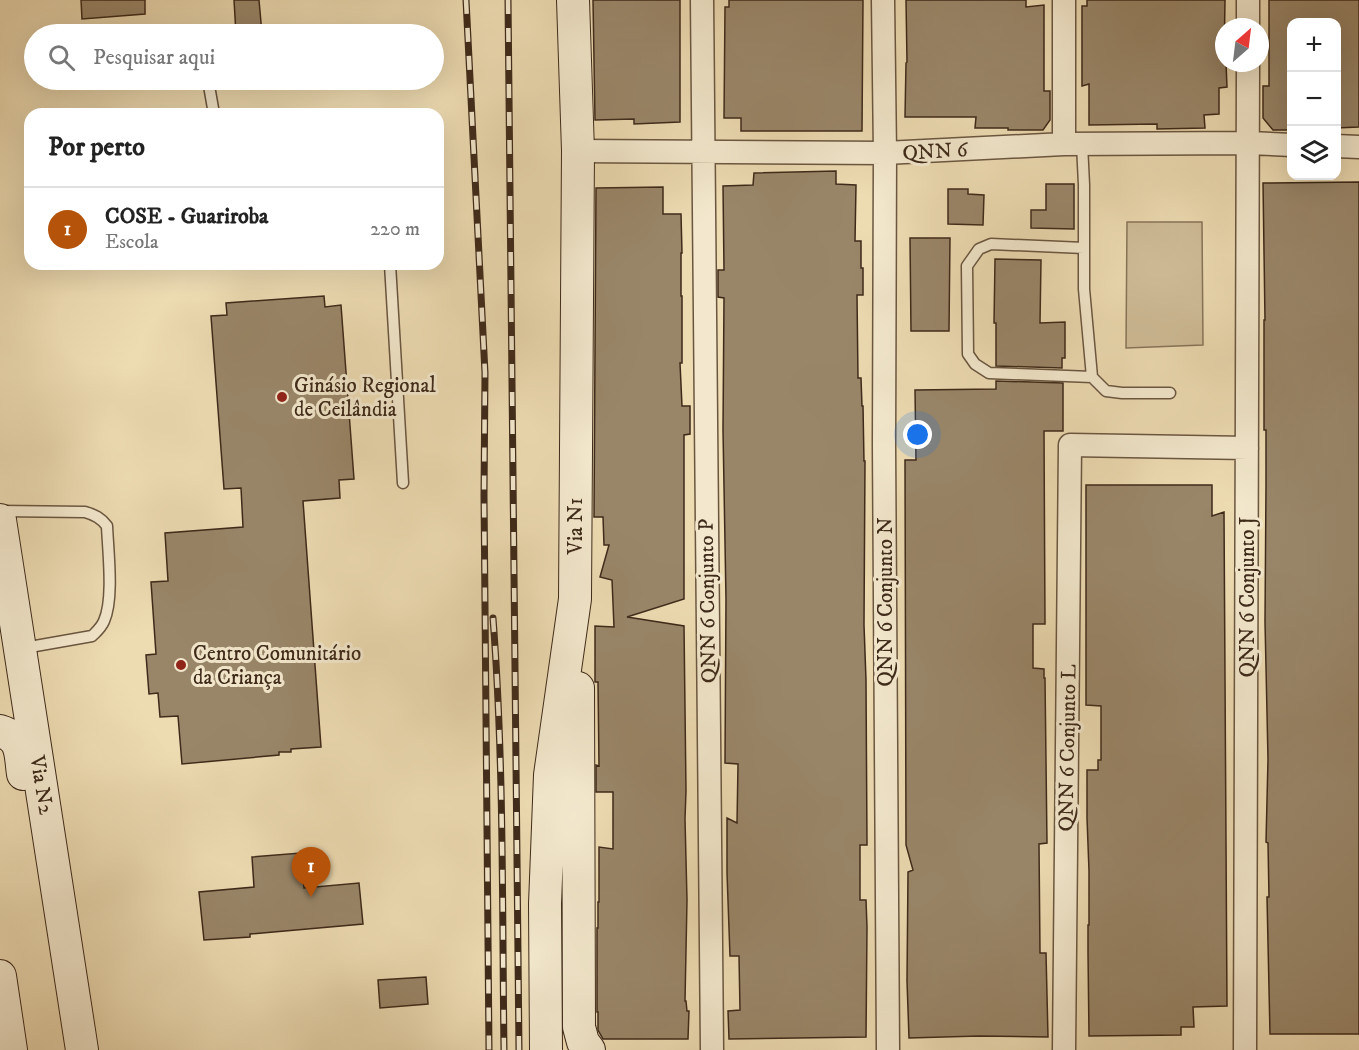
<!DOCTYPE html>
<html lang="pt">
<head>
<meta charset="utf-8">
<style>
	body { margin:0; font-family:"IM FELL DW Pica",serif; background:#f6f6f6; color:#222 }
	.controls { position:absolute; right:18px; top:18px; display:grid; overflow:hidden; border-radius:12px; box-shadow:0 6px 24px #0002 }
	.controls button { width:54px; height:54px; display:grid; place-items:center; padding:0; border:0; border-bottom:2px solid #e0e0e0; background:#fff; color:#222; font:30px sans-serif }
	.compass { position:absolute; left:1215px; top:18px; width:54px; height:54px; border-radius:50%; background:#fff; box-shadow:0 6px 24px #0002; rotate:28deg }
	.you { position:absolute; left:918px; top:435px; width:21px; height:21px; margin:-15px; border:4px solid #fff; border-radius:50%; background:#1a73e8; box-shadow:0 0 0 9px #1a73e833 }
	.badge { display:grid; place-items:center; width:39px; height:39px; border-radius:50%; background:#b45309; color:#fff; font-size:20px; font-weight:700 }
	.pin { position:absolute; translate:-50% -50px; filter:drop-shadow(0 2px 3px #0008) }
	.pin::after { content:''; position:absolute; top:32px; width:21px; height:18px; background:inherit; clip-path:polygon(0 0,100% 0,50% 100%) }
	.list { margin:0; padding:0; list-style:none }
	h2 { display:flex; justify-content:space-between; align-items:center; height:78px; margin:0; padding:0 24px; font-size:26px }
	h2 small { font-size:20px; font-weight:400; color:#767676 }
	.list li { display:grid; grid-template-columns:39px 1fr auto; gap:18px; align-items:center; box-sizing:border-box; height:84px; padding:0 24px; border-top:2px solid #e0e0e0 }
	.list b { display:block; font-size:22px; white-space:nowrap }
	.list p { margin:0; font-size:20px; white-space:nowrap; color:#767676 }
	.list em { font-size:20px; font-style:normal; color:#767676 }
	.icon { flex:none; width:33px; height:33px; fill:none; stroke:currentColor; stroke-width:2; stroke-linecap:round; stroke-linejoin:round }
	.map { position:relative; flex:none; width:1359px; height:1050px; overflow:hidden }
	.search { position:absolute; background:#fff; box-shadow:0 6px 24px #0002; left:24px; top:24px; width:420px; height:66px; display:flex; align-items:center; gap:15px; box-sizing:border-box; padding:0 21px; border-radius:33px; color:#767676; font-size:22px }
	.panel { position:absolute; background:#fff; box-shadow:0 6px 24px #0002; left:24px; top:108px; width:420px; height:162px; border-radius:18px }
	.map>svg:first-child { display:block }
	.green { fill:#cfbd98; stroke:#867459; stroke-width:1.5 }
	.building { fill:#998669; stroke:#3e2a1a; stroke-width:1.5 }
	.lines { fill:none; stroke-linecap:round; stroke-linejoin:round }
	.lane-casing { stroke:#6a5640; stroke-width:13 }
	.street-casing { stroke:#6a5640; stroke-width:25 }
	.secondary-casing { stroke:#3e2a1a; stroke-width:34 }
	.lane { stroke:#f3e8cd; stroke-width:10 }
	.street { stroke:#f3e8cd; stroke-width:22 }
	.secondary { stroke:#f3e8cd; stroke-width:32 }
	.rail-casing { stroke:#3e2a1a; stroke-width:7 }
	.rail { stroke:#f3e8cd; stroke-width:4.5; stroke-dasharray:14; stroke-linecap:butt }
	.poi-dot { fill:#8f2418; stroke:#f3e8cd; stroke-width:2 }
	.labels { text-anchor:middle; stroke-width:6; stroke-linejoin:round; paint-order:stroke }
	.street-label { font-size:21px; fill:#3e2a1a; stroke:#f3e8cd }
	.poi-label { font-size:21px; fill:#3e2a1a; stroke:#f3e8cd; text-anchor:start }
</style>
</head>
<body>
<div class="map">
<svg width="1359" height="1050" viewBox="0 0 1359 1050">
	<rect width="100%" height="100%" fill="#eddbb2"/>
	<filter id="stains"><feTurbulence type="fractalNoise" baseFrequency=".00333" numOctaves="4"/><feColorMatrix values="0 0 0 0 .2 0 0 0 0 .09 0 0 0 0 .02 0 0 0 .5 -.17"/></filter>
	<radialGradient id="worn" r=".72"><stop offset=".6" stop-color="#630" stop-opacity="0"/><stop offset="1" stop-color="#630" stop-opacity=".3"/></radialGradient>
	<path class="green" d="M 1127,222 L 1202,222 L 1203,345 L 1126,348 Z"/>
	<path class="building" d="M 81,0 L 145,0 L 145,14 L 82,19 Z
		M 234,0 L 259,0 L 262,34 L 236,34 Z
		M 593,0 L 680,0 L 680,122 L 634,124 L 634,119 L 595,120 Z
		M 729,0 L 863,0 L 862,131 L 741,131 L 741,118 L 724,118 L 725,7 L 729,7 Z
		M 906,0 L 1026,0 L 1026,7 L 1044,5 L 1044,91 L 1050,91 L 1050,120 L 1043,130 L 1008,130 L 1008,128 L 975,128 L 976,117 L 905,117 L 906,63 L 907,62 Z
		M 1087,0 L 1225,0 L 1224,63 L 1226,63 L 1227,87 L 1219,88 L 1219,114 L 1204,115 L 1205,128 L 1157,129 L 1157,124 L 1089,125 L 1089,84 L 1082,86 L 1082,6 L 1087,6 Z
		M 1269,0 L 1359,0 L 1359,127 L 1336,128 L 1336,22 L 1292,22 L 1292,130 L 1273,130 L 1263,118 L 1263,86 L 1269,86 Z
		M 836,171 L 836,184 L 856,185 L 855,241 L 861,241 L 861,268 L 863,268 L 863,295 L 857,295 L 858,378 L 861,378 L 862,406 L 863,406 L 864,461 L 865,461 L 864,625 L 866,680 L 867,845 L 860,845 L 860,900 L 866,900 L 867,927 L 866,1037 L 729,1039 L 728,1011 L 740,1010 L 739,956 L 730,956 L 727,873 L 727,818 L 737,823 L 738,764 L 725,763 L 726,599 L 723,430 L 724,298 L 718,297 L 718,270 L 724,270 L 723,186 L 753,185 L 754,173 Z
		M 1359,182 L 1359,1034 L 1270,1034 L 1267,897 L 1269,897 L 1268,843 L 1266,842 L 1268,759 L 1265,622 L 1266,485 L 1266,430 L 1264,430 L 1264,320 L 1265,320 L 1263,183 Z
		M 1046,184 L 1074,184 L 1074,229 L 1031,228 L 1031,210 L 1046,210 Z
		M 663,187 L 663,214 L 681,214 L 682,253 L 681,253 L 681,296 L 682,296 L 682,363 L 680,363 L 682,406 L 690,406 L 690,434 L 684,435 L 684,599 L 627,617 L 684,626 L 686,791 L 685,819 L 687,900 L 685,1001 L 686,1001 L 687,1011 L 689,1011 L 688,1039 L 603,1039 L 598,1030 L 598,1012 L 597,1012 L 597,928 L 598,928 L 598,902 L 599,902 L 599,847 L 613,849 L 613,792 L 596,792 L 596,765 L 599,766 L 598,682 L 595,682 L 595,626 L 614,627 L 612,580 L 600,577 L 609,545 L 604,545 L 603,517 L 594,517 L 596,188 Z
		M 948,189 L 968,189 L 968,194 L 984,195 L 983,225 L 948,224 Z
		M 910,238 L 950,238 L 949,331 L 911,331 Z
		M 995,259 L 1041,260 L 1040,323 L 1065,322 L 1065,358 L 1062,358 L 1062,368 L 996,366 L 996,323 L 994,323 Z
		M 324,296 L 325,307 L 341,305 L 354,479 L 339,480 L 340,498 L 303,501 L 321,747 L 291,749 L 291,752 L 279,752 L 279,755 L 182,764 L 178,716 L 160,717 L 158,693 L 149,694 L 146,655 L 156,654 L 151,582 L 168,581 L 165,533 L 243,527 L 241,488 L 224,489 L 211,316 L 227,315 L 226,303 Z
		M 996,381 L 1063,383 L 1063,431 L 1044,431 L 1045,624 L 1033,624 L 1033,668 L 1044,669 L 1044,678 L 1045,678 L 1047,843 L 1039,844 L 1040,953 L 1046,953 L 1048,1037 L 979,1036 L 909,1038 L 907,981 L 908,872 L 913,870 L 906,845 L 905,460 L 916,460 L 915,390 L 996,389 Z
		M 1086,485 L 1212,485 L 1212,516 L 1224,512 L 1227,1006 L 1193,1007 L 1194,1027 L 1181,1027 L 1181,1035 L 1089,1036 L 1088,953 L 1088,925 L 1089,925 L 1089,871 L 1087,818 L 1087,770 L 1098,770 L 1098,760 L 1101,760 L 1101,706 L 1086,705 Z
		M 301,853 L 304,888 L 359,883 L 363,924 L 250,934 L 250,937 L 204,940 L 199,892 L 254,887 L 252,857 Z
		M 426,977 L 428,1004 L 380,1008 L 378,980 Z"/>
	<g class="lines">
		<g class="lane-casing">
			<path id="lane" d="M 208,80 L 214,114
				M 1082,144 L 1084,185 L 1084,289 L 1092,377 L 1106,391 L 1122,393 L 1170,393
				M 1084,248 L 991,244 L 979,249 L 967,266 L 968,354 L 975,364 L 989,373 L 1092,377
				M 390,264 L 403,483
				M 0,511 L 85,512 C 95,515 101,518 107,526 C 108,551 114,599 104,621 C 101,628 97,631 92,636 L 24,648"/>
		</g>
		<g class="street-casing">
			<path id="street" d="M 702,0 L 712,1050
				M 883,0 L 885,153 L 884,445 L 888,1050
				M 1064,0 L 1064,144
				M 1248,0 L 1248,27
				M 1336,146 L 1359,147
				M 578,151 L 885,153 L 1064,144 L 1249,143 L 1292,145
				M 1064,1050 L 1070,445 L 1247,448
				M 1245,1050 L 1248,63"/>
		</g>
		<g class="secondary-casing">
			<path id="secondary" d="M 0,520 L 82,1050
				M 578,688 L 579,1027 L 583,1042 L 589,1050
				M 0,731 C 23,738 20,754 23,774
				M 0,976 L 11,1050
				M 546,1050 L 545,904 L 550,775 L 575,599 L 578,151 L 573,0"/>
		</g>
		<use href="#lane" class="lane"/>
		<use href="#street" class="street"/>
		<use href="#secondary" class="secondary"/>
		<g class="rail-casing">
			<path id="rail" d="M 466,0 L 485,373 L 484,495 L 489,1050
				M 508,0 L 519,1050
				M 493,618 C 504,762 502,906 504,1050"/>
		</g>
		<use href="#rail" class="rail"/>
	</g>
	<g class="poi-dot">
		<circle cx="282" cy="397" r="6"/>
		<circle cx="181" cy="665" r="6"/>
	</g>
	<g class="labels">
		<g class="street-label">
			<text transform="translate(935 151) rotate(-3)" y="7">QNN 6</text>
			<text transform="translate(575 526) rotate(-90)" y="7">Via N1</text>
			<text transform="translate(1247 597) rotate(-90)" y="7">QNN 6 Conjunto J</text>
			<text transform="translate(707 601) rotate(-91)" y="7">QNN 6 Conjunto P</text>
			<text transform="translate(885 602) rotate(-90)" y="7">QNN 6 Conjunto N</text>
			<text transform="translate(1067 748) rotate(-89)" y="7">QNN 6 Conjunto L</text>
			<text transform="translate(42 785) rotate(81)" y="7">Via N2</text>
		</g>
		<g class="poi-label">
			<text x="294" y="392">Ginásio Regional<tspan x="294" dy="24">de Ceilândia</tspan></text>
			<text x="193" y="660">Centro Comunitário<tspan x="193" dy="24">da Criança</tspan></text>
		</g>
	</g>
	<rect width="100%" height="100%" filter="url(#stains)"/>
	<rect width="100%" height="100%" fill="url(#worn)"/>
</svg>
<div class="controls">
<button>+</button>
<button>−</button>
<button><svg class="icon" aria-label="layers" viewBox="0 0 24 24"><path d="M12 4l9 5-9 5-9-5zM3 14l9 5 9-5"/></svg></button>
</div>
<svg class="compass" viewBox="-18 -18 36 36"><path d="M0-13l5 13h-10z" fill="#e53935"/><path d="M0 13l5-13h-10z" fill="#767676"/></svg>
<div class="you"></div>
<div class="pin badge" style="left:311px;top:897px">1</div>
<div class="search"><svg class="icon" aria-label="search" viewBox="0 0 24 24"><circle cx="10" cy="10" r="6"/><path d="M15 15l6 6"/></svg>Pesquisar aqui</div>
<section class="panel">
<h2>Por perto<small></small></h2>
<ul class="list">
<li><span class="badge">1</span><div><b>COSE - Guariroba</b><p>Escola</p></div><em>220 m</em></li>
</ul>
</section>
</div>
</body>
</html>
